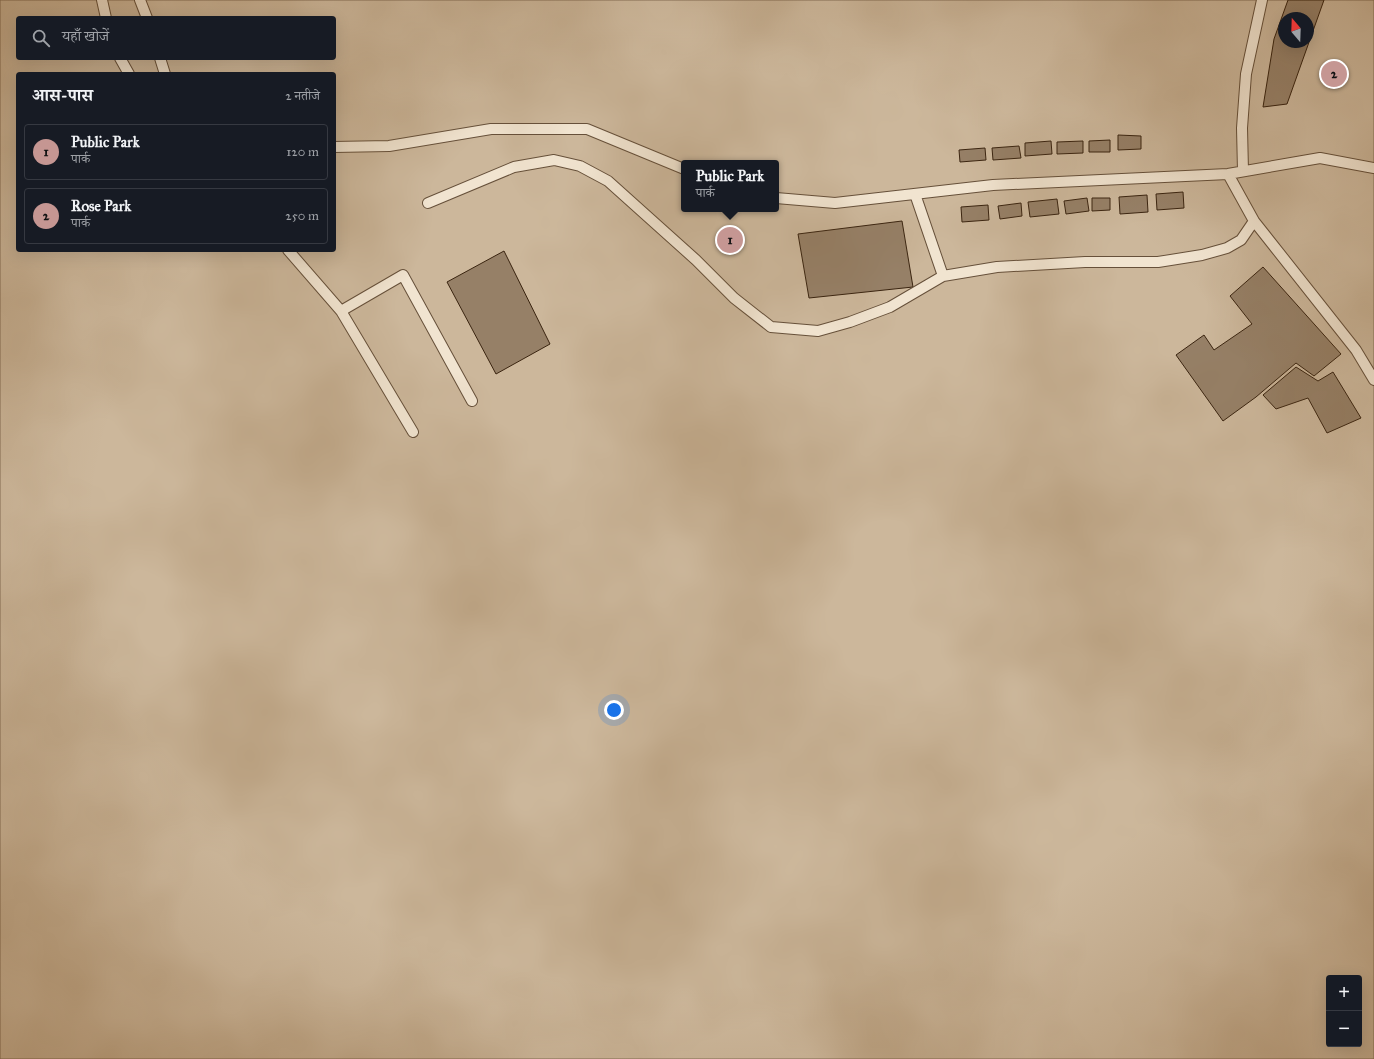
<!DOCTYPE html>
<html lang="hi">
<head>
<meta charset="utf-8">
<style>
	body { margin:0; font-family:"IM FELL Great Primer","Noto Serif Devanagari",serif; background:#20242c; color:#f1f3f6 }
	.controls { position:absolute; right:12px; bottom:12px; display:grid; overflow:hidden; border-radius:4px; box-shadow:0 4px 16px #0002 }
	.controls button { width:36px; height:36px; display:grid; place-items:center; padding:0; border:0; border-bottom:1px solid #363941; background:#171b24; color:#f1f3f6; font:20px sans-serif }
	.compass { position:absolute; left:1278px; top:12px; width:36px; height:36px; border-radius:50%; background:#171b24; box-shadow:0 4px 16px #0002; rotate:341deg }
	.you { position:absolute; left:614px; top:710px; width:14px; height:14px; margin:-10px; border:3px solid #fff; border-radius:50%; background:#1a73e8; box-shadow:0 0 0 6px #1a73e833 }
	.badge { display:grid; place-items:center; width:26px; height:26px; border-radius:50%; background:#c59692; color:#111; font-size:13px; font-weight:700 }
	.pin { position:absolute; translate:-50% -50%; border:2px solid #fff; box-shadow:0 1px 4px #0006 }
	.popup { position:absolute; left:681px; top:160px; width:98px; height:52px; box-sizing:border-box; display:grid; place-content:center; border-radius:4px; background:#171b24; filter:drop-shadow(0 1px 3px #0005); font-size:13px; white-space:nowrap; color:#9ea1a6 }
	.popup b { font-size:15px; color:#f1f3f6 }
	.popup::after { content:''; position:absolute; left:50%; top:100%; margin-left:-8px; border:8px solid transparent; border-top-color:#171b24 }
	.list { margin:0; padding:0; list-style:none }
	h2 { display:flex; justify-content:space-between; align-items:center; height:52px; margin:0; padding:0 16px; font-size:17px }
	h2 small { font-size:13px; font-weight:400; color:#9ea1a6 }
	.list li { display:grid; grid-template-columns:26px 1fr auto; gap:12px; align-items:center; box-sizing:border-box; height:56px; margin:0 8px 8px; padding:0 8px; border:1px solid #363941; border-radius:4px }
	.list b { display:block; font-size:15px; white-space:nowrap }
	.list p { margin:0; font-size:13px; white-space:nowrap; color:#9ea1a6 }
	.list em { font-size:13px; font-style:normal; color:#9ea1a6 }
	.icon { flex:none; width:22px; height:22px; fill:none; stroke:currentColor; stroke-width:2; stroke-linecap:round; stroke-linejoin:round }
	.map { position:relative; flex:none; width:1374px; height:1059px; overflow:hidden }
	.search { position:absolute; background:#171b24; box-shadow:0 4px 16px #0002; left:16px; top:16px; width:320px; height:44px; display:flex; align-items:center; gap:10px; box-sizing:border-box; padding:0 14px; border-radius:4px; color:#9ea1a6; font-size:15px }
	.panel { position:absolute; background:#171b24; box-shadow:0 4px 16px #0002; left:16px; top:72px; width:320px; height:180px; border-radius:4px }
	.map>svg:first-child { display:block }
	.green { fill:#ccb79b; stroke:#836e56; fill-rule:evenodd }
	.building { fill:#968067; stroke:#3a2410; fill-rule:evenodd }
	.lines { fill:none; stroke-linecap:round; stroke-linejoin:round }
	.lane-casing { stroke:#66503a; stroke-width:12 }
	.lane { stroke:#f1e4d0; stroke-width:10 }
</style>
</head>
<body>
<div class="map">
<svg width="1374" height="1059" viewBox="0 0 1374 1059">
	<rect width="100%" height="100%" fill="#ead5b7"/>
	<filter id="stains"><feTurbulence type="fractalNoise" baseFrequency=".005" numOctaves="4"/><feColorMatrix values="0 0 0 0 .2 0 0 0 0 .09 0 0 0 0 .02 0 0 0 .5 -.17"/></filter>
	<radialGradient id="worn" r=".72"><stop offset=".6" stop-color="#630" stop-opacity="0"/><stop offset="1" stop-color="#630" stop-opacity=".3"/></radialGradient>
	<path class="green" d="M 0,0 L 1374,0 L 1374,1059 L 0,1059 ZM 18,18 L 334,18 L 334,58 L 18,58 ZM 1284,18 L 1308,18 L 1308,42 L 1284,42 ZM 18,74 L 334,74 L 334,250 L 18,250 ZM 684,163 L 776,163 L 776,209 L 684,209 ZM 1329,978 L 1359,978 L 1359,1044 L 1329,1044 Z"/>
	<path class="building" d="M 1288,0 L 1324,0 L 1287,104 L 1263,107 L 1274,39 ZM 1284,18 L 1308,18 L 1308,42 L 1284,42 Z
		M 1118,135 L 1141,136 L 1141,149 L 1118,150 Z
		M 1110,140 L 1110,152 L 1089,152 L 1089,141 Z
		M 1051,141 L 1052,154 L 1025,156 L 1025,143 Z
		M 1083,141 L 1083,153 L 1057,154 L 1057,142 Z
		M 1019,146 L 1021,158 L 993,160 L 992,148 Z
		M 985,148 L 986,160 L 960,162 L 959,150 Z
		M 1183,192 L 1184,208 L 1157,210 L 1156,194 Z
		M 1147,195 L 1148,212 L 1120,214 L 1119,197 Z
		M 1087,198 L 1089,211 L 1066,214 L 1064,201 Z
		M 1092,198 L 1110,198 L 1110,210 L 1092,211 Z
		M 1057,199 L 1059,214 L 1030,217 L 1028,202 Z
		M 1021,203 L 1022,216 L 1000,219 L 998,206 Z
		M 988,205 L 989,220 L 962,222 L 961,207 Z
		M 902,221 L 913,287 L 809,298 L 798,234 Z
		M 504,251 L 550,344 L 496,374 L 447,282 Z
		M 1263,267 L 1341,354 L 1314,376 L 1296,363 L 1256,397 L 1223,421 L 1176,355 L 1204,335 L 1214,350 L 1252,324 L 1230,296 Z
		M 1296,367 L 1318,381 L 1333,372 L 1361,418 L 1327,433 L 1308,398 L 1276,409 L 1263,395 Z"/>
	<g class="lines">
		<g class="lane-casing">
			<path id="lane" d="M 102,0 L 106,18
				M 140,0 L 147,18
				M 120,58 L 129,74
				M 160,58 L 165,74
				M 334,147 L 389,146 L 491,129 L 587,129 L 684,169
				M 1243,171 L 1242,128 L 1246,74 L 1262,0
				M 915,194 L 943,276
				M 776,198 L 835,203 L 993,185 L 1228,174 L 1320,158 L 1374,168
				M 428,203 L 514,167 L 554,160 L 580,166 L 608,181 L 696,260 L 734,298 L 771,327 L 818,331 L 850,322 L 890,307 L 943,276 L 997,267 L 1085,262 L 1158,262 L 1202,255 L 1227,248 L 1241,240 L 1254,221 L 1228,174
				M 1254,221 L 1356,350 L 1374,380
				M 288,250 L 341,311 L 413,432
				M 341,311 L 403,275 L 472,401"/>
		</g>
		<use href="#lane" class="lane"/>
	</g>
	<rect width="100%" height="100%" filter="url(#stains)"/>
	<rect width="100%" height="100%" fill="url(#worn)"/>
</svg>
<div class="controls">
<button>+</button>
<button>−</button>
</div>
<svg class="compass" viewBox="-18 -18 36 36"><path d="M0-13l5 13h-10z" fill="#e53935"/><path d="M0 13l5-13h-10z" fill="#9ea1a6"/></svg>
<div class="you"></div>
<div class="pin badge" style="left:730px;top:240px">1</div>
<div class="popup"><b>Public Park</b>पार्क</div>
<div class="pin badge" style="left:1334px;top:74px">2</div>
<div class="search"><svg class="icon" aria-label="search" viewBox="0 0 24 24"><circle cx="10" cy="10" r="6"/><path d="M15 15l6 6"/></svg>यहाँ खोजें</div>
<section class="panel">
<h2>आस-पास<small>2 नतीजे</small></h2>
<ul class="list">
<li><span class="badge">1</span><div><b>Public Park</b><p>पार्क</p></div><em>120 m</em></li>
<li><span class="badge">2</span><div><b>Rose Park</b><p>पार्क</p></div><em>250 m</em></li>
</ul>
</section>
</div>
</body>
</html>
